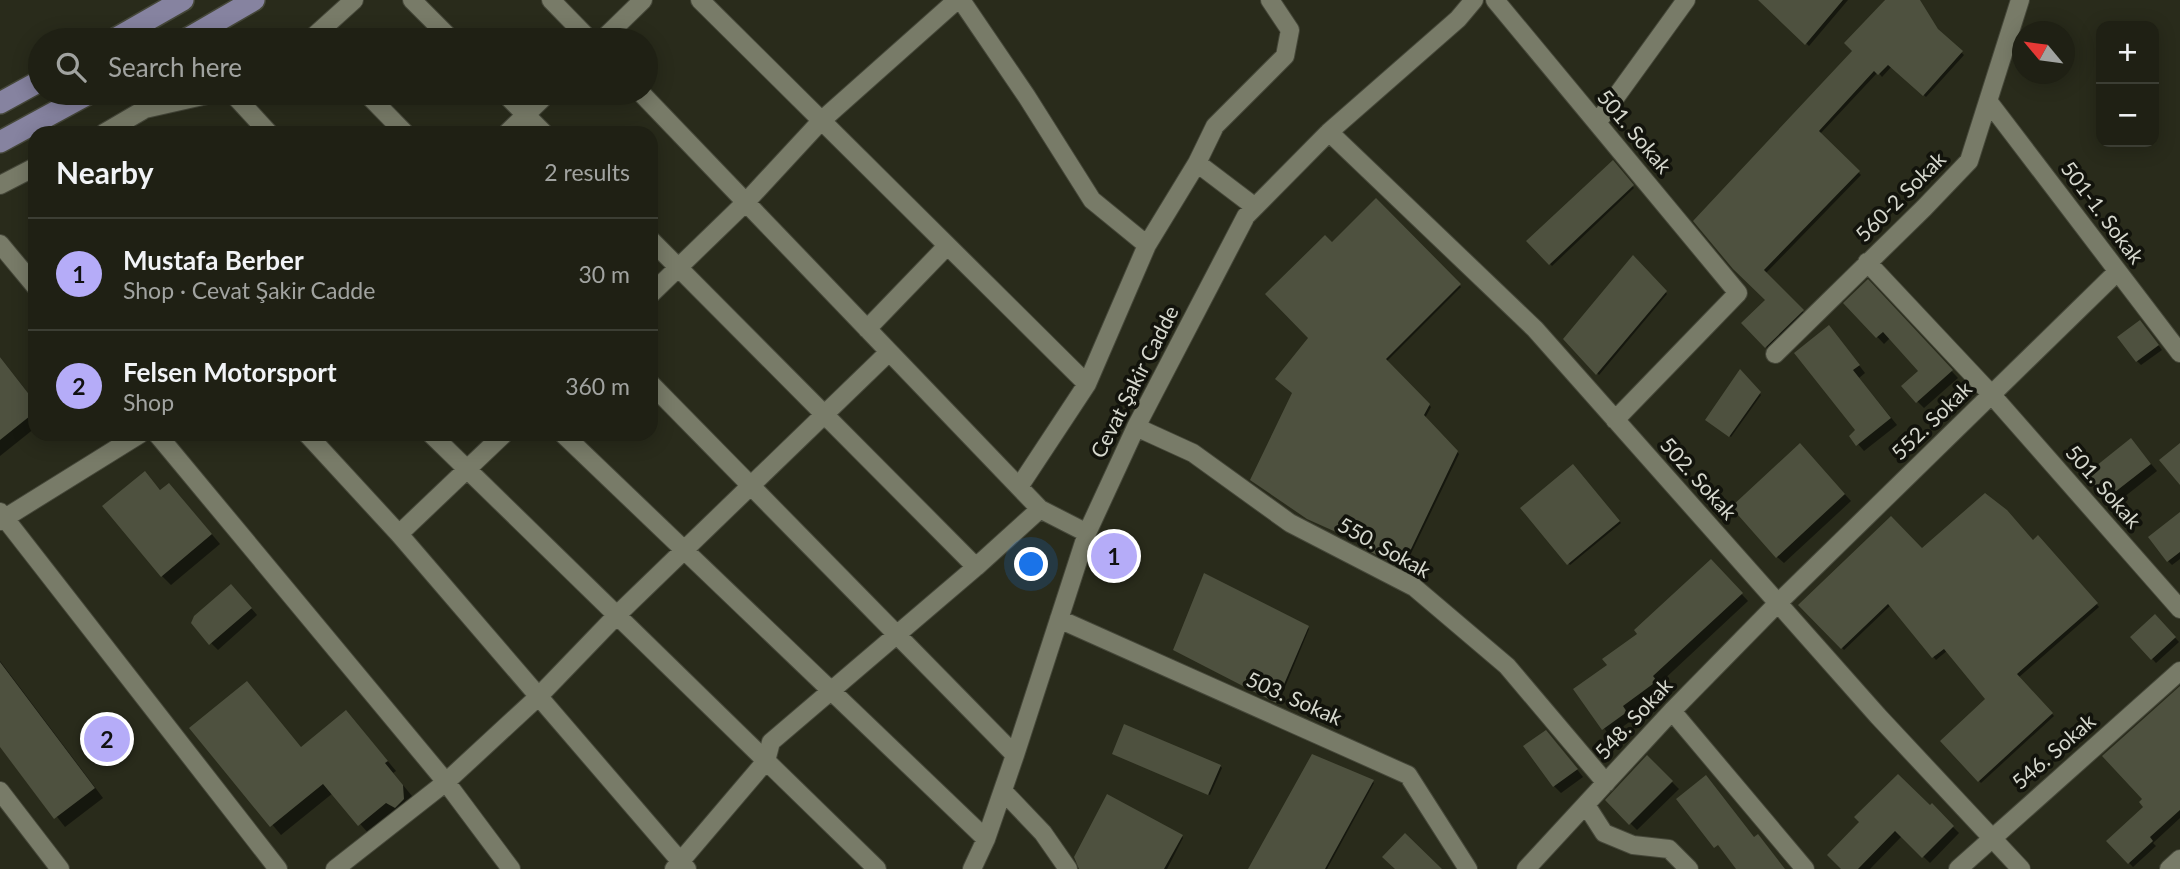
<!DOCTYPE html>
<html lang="en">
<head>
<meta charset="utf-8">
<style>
	body { margin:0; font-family:Lato,sans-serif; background:#2c2d22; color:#f1f3f6 }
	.controls { position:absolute; right:21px; top:21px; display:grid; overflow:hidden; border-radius:14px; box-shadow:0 4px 18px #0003 }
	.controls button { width:63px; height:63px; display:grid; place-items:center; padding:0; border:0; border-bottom:2px solid #3c3e34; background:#1f2014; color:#f1f3f6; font:35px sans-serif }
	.compass { position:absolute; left:2012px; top:21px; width:63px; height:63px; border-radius:50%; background:#1f2014; box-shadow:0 4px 18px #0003; rotate:299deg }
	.you { position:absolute; left:1032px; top:565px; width:24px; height:24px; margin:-18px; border:5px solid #fff; border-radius:50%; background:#1a73e8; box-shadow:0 0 0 10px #1a73e833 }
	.badge { display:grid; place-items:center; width:46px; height:46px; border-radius:50%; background:#b5acf8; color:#111; font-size:23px; font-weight:700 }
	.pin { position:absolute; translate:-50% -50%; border:4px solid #fff; box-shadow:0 2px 7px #0006 }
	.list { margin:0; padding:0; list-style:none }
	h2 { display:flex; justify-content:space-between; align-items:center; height:91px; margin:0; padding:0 28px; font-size:30px }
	h2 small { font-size:23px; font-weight:400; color:#a1a3a0 }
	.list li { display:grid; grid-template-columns:46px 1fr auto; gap:21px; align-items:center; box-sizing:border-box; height:112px; padding:0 28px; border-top:2px solid #3c3e34 }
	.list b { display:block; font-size:26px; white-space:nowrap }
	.list p { margin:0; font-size:23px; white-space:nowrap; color:#a1a3a0 }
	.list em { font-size:23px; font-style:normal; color:#a1a3a0 }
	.icon { flex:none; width:38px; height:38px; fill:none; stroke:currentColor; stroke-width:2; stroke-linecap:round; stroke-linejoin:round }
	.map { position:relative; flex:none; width:2180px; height:869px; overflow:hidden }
	.search { position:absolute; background:#1f2014; box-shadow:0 4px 18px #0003; left:28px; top:28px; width:630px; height:77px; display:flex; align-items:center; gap:18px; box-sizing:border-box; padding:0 24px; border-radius:38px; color:#a1a3a0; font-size:26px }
	.panel { position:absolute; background:#1f2014; box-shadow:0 4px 18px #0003; left:28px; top:126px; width:630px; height:315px; border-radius:21px }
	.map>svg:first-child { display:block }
	.shadow { fill:#0007 }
	.building { fill:#4e513f }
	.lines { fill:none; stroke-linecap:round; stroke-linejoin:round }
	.minor-casing { stroke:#454739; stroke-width:20 }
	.major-casing { stroke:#454739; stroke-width:24 }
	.minor { stroke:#787b68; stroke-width:18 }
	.major { stroke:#8683a0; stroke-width:21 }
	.labels { text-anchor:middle; stroke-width:7; stroke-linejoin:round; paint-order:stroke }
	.street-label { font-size:21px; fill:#d6d8ce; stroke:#12130c }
</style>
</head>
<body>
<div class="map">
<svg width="2180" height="869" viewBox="0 0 2180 869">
	<rect width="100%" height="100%" fill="#292b1b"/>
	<path class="shadow" d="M 1761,0 L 1848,0 L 1809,46 Z
		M 1885,0 L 1919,0 L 1940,33 L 1964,55 L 1926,97 L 1892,66 L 1882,77 L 1878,72 L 1820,134 L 1861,175 L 1765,274 L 1805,314 L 1769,350 L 1743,323 L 1767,300 L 1734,268 L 1854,51 Z
		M 1613,162 L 1634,188 L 1552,266 L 1529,241 Z
		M 1376,201 L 1461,287 L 1386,362 L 1431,407 L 1425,418 L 1459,454 L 1404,568 L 1367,549 L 1294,393 L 1310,337 L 1332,244 Z
		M 1633,258 L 1667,294 L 1599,375 L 1565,339 Z
		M 1868,282 L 1958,378 L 1924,408 L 1917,401 L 1920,371 L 1890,338 L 1884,344 L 1845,303 Z
		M 2144,326 L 2162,350 L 2141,365 L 2137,361 Z
		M 1835,334 L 1865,373 L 1859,378 L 1897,425 L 1864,451 L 1858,444 L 1857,430 Z
		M 0,357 L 35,402 L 35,428 L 0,456 Z
		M 1741,372 L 1761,395 L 1731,437 L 1707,420 Z
		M 2137,447 L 2157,471 L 2114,505 L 2088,474 Z
		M 1807,453 L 1851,501 L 1784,563 L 1777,557 Z
		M 1573,466 L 1621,523 L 1570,565 L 1522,508 Z
		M 154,483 L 161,491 L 178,494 L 220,544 L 171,585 L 162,576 Z
		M 2180,523 L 2180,559 L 2172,565 L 2168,561 Z
		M 2038,538 L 2099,607 L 2018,678 L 2054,716 L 1981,783 L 1942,741 L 1987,699 L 1948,650 L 1936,660 L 1891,605 L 1844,650 L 1800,605 L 1922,550 L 2033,542 Z
		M 1711,561 L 1748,601 L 1659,684 L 1662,689 L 1628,714 L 1632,720 L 1610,736 L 1575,690 L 1609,665 Z
		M 238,593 L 257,615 L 218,650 L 211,643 Z
		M 2155,616 L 2179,642 L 2156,663 L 2132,637 Z
		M 1308,628 L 1309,629 L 1278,704 L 1177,651 Z
		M 0,661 L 103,798 L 65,827 L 0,744 Z
		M 2180,689 L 2180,818 L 2153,843 L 2156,846 L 2133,867 L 2108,841 L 2145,807 Z
		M 355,722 L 396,771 L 393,773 L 412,796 L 413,809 L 369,834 L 333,793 L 281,835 L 192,729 L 302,749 Z
		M 1553,739 L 1583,777 L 1561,793 L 1554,786 Z
		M 1116,755 L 1220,766 L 1222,768 L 1210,795 Z
		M 1647,757 L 1679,789 L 1637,830 L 1607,800 Z
		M 1373,782 L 1374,783 L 1327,869 L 1250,869 Z
		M 1932,806 L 1959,833 L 1930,863 L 1902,836 L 1870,869 L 1843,869 L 1861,822 Z
		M 1182,836 L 1183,838 L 1167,869 L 1081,869 Z"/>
	<path class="building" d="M 1758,0 L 1843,0 L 1805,45 Z
		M 1885,0 L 1920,0 L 1938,29 L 1963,51 L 1923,96 L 1888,65 L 1878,75 L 1874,71 L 1819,131 L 1860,171 L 1764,270 L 1804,310 L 1765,348 L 1741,323 L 1765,300 L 1733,269 L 1693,221 L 1852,51 L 1844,43 Z
		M 1613,160 L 1634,185 L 1549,265 L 1526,241 Z
		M 1376,198 L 1461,284 L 1386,359 L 1430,404 L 1424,415 L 1458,451 L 1402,568 L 1363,548 L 1365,545 L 1307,519 L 1250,480 L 1292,393 L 1275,379 L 1308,338 L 1265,294 L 1325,235 L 1332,242 Z
		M 1633,255 L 1667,291 L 1596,375 L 1563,339 Z
		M 1868,279 L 1953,370 L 1916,403 L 1901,386 L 1918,371 L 1883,332 L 1876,338 L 1843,303 Z
		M 2140,320 L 2159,345 L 2136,362 L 2117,337 Z
		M 1829,325 L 1860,365 L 1853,370 L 1891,418 L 1856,446 L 1849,436 L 1855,430 L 1794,353 Z
		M 0,357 L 35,402 L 35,412 L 0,440 Z
		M 1740,369 L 1761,392 L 1729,437 L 1705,420 Z
		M 2131,438 L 2151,464 L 2106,499 L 2086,474 Z
		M 1800,443 L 1845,494 L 1776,558 L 1731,507 Z
		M 2180,443 L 2180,485 L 2159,460 Z
		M 1573,464 L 1620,521 L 1567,565 L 1520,508 Z
		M 145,471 L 160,490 L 169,483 L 212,534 L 161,577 L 102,506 Z
		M 1985,493 L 2007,510 L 2033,540 L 2038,535 L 2098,603 L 2017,674 L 2053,713 L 1978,782 L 1940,741 L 1985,699 L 1944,649 L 1932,658 L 1888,604 L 1841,649 L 1798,605 L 1891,516 L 1922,548 Z
		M 2180,512 L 2180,552 L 2167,562 L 2148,537 Z
		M 1711,559 L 1743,593 L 1653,676 L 1657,681 L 1623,706 L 1627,712 L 1602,730 L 1573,689 L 1607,665 L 1602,659 L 1637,634 L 1634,630 Z
		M 1204,573 L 1309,626 L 1276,703 L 1173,650 Z
		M 231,584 L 252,608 L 209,645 L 191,623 L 194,616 Z
		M 2155,614 L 2176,637 L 2151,660 L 2130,637 Z
		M 0,662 L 95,788 L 54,819 L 0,747 Z
		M 247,681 L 301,747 L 346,710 L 388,761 L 385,763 L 403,785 L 404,799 L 395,808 L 386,803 L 358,826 L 323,784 L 270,827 L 189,728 Z
		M 2180,686 L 2180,810 L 2150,837 L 2153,841 L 2128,864 L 2106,841 L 2143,807 L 2139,802 L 2142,799 L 2102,756 Z
		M 1124,724 L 1221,765 L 1208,795 L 1112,754 Z
		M 1546,730 L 1578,769 L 1553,787 L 1523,746 Z
		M 1312,754 L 1374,780 L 1325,869 L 1248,869 Z
		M 1647,755 L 1673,781 L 1629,825 L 1605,800 Z
		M 1898,774 L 1930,805 L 1932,803 L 1954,826 L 1922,858 L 1895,831 L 1858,869 L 1841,869 L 1827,855 L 1859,822 L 1854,817 Z
		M 1706,775 L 1754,837 L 1758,834 L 1785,869 L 1736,869 L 1718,845 L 1714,848 L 1676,799 Z
		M 1107,794 L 1183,835 L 1164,869 L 1079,869 L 1074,857 Z
		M 1405,833 L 1442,869 L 1395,869 L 1382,857 Z"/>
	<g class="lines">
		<g class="minor-casing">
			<path id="minor" d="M 412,0 L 452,40
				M 551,0 L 590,40
				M 700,0 L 1087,384
				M 961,0 L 1027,97 L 1092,200 L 1147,245
				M 1495,0 L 1738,293 L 1615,420
				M 312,38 L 354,0
				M 602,40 L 643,0
				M 232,93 L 269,133
				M 366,93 L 405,133
				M 504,93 L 544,133
				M 641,93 L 1040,509 L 1087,533
				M 1988,101 L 2180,353
				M 1597,123 L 1686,0
				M 1329,132 L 1535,329 L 1878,716 L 2021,869
				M 104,133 L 145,109 L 216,93
				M 507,133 L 548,93
				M 1197,163 L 1215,126 L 1285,56 L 1290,30 L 1270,0
				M 0,185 L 35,167
				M 651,240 L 976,567
				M 0,244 L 35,286
				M 1867,262 L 1991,394 L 2180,609
				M 651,294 L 746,202 L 821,121 L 957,0
				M 867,329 L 947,246
				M 1775,354 L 1924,208 L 1969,161 L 2020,0
				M 651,384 L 1015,755
				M 1136,427 L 1193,453 L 1290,523 L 1414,587 L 1507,666 L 1606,783
				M 157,434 L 446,782 L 511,869
				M 307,434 L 399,534 L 687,869
				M 431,434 L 877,869
				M 563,434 L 986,839
				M 1019,487 L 1087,384 L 1147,245 L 1197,163 L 1255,207
				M 0,512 L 278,869
				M 0,521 L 140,434
				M 399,534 L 504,434
				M 1059,619 L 1408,775 L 1468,869
				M 1672,711 L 1805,869
				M 0,791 L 60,869
				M 1003,791 L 1043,833 L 1068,869
				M 1586,805 L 1604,833 L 1633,845 L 1669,849 L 1689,869
				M 335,869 L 446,782 L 538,697 L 617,615 L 889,352
				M 674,869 L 766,761 L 771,742 L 976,567 L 1040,509
				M 972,869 L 986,839 L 1015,755 L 1087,533 L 1136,427 L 1246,216 L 1329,132 L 1458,19 L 1474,0
				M 1526,869 L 1672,711 L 1778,603 L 2117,272
				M 1958,869 L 2180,671
				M 2169,869 L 2180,859"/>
		</g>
		<g class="major-casing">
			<path id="major" d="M 113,40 L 183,0
				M 185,40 L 254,0
				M 0,103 L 40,81
				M 0,142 L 90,93"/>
		</g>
		<use href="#minor" class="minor"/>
		<use href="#major" class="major"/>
	</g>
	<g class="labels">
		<g class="street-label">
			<text transform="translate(1634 132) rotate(50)" y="7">501. Sokak</text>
			<text transform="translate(1901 197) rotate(-45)" y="7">560-2 Sokak</text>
			<text transform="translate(2102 213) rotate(53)" y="7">501-1. Sokak</text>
			<text transform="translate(1135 382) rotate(-63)" y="7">Cevat Şakir Cadde</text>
			<text transform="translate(1932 421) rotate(-44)" y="7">552. Sokak</text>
			<text transform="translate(1698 479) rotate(48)" y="7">502. Sokak</text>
			<text transform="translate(2103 487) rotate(49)" y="7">501. Sokak</text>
			<text transform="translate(1384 548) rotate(29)" y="7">550. Sokak</text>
			<text transform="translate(1294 699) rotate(24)" y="7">503. Sokak</text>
			<text transform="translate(1634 719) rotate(-47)" y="7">548. Sokak</text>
			<text transform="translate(2054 752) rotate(-41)" y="7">546. Sokak</text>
		</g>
	</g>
</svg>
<div class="controls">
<button>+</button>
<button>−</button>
</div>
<svg class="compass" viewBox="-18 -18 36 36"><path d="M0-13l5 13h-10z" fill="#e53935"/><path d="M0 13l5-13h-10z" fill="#a1a3a0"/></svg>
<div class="you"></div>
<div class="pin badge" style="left:1114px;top:556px">1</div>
<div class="pin badge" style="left:107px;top:739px">2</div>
<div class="search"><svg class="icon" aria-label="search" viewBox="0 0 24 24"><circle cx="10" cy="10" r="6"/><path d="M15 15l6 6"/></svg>Search here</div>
<section class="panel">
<h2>Nearby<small>2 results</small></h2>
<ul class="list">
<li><span class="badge">1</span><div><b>Mustafa Berber</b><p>Shop · Cevat Şakir Cadde</p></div><em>30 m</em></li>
<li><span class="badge">2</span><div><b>Felsen Motorsport</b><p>Shop</p></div><em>360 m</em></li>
</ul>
</section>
</div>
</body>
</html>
